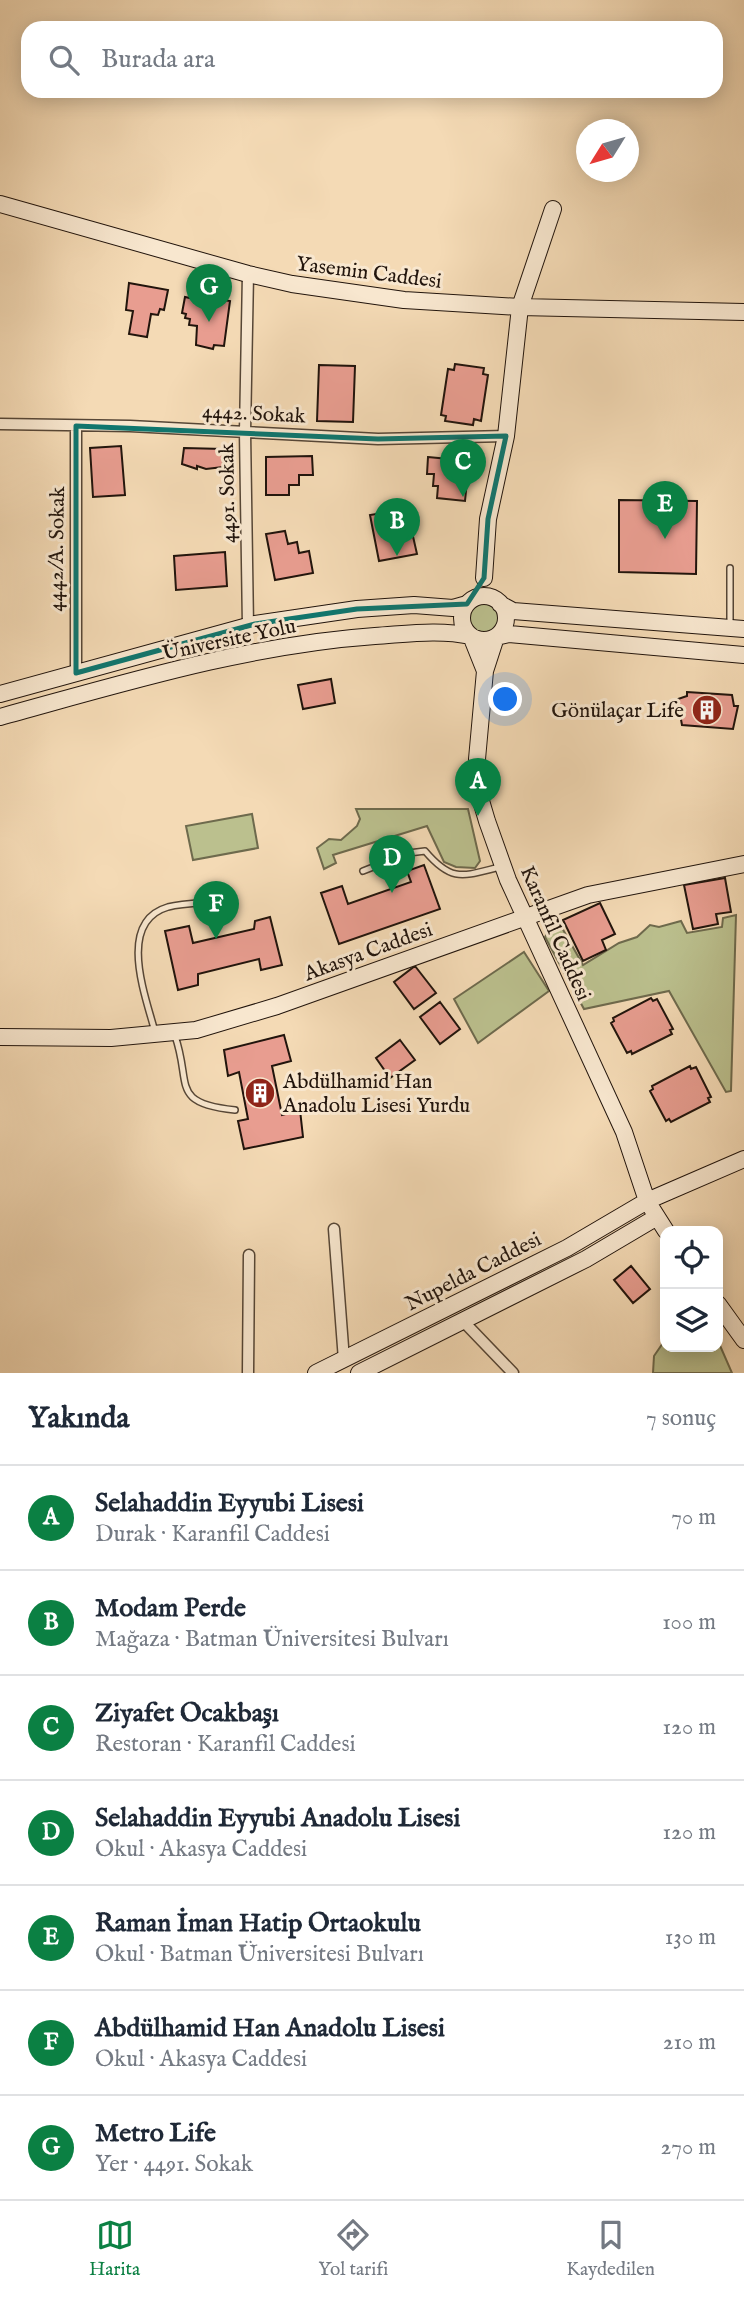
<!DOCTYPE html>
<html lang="tr">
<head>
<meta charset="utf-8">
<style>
	body { margin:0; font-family:"IM FELL English",serif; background:#f6f6f7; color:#1f2937 }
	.controls { position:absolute; right:21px; bottom:21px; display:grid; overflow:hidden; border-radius:14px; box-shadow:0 4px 18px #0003 }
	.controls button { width:63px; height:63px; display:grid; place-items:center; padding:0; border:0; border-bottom:2px solid #e0e1e3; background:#fff; color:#1f2937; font:35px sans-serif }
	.compass { position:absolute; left:576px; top:119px; width:63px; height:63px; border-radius:50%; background:#fff; box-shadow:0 4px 18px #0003; rotate:233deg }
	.you { position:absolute; left:506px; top:700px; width:24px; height:24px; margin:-18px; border:5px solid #fff; border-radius:50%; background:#1a73e8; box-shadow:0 0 0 10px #1a73e833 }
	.badge { display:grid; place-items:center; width:46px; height:46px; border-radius:50%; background:#0b8043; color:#fff; font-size:23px; font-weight:700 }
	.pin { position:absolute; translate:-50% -58px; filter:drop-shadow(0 2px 4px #0008) }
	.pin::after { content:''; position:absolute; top:37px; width:24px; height:21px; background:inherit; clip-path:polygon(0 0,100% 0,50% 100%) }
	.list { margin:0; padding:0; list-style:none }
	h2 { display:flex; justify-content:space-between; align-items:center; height:91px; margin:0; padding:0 28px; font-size:30px }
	h2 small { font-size:23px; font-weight:400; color:#747a83 }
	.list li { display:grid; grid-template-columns:46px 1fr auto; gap:21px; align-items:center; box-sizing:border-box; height:105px; padding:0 28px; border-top:2px solid #e0e1e3 }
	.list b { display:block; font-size:26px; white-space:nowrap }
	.list p { margin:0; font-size:23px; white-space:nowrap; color:#747a83 }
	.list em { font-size:23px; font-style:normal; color:#747a83 }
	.icon { flex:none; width:38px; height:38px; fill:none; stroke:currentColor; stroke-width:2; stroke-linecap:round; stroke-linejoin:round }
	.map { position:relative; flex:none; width:744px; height:1373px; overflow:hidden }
	.search { position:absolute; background:#fff; box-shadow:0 4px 18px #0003; left:21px; right:21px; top:21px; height:77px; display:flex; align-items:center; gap:18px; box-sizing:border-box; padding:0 24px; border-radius:21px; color:#747a83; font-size:26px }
	.sheet { height:826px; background:#fff }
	nav { display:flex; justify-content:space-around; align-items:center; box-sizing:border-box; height:98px; border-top:2px solid #e0e1e3; background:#fff; font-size:19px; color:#747a83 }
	nav a { display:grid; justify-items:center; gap:4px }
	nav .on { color:#0b8043 }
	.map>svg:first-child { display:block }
	.green { fill:#bbc08e; stroke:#6e6a4d; stroke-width:2 }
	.building { fill:#e89d90; stroke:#21140c; stroke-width:2 }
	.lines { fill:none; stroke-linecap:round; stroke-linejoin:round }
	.lane-casing { stroke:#564636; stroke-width:8 }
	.street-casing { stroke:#564636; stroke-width:13 }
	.secondary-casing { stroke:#21140c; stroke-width:18 }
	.lane { stroke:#f8e7cf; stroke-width:5 }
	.street { stroke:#f8e7cf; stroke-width:10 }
	.secondary { stroke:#f8e7cf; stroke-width:16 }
	.marked { fill:none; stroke:#0f766e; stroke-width:5; stroke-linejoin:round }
	.labels { text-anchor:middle; stroke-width:6; stroke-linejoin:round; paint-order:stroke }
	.street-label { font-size:21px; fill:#21140c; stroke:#f8e7cf }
	.poi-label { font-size:21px; fill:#21140c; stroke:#f8e7cf; text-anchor:end }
</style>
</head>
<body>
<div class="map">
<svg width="744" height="1373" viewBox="0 0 744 1373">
	<rect width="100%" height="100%" fill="#f4dab5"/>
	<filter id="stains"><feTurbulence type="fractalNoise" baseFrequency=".00286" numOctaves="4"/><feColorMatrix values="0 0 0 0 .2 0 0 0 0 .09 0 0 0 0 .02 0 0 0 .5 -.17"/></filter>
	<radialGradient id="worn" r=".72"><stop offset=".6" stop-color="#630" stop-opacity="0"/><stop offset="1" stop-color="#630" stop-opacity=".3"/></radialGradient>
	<path class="green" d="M468 619a16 16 0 1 1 32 0a16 16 0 1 1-32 0Z
		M 356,809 L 468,809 L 480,861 L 475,868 L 456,867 L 444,862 L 427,826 L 333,855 L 336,863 L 324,869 L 317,848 L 329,839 L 341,840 L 357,826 L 360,819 Z
		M 252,814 L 258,848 L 193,860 L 186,826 Z
		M 736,915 L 731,1091 L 726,1092 L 669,991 L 584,1009 L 545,937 L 557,919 L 583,965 L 619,943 L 637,937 L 650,925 L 659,927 L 681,921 L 687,933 L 722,927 L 723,918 Z
		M 524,952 L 549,991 L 478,1043 L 454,999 Z
		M 665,1340 L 665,1347 L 718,1347 L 718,1341 L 732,1373 L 653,1373 L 654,1356 Z"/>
	<path class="building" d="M 129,283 L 168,290 L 164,310 L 160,309 L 158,315 L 151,314 L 147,337 L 129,334 L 133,311 L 126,310 Z
		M 191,295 L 230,301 L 224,346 L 214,345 L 213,349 L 196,345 L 197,326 L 189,325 L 190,319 L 185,318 L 186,314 L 182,313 L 185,297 L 190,298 Z
		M 455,364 L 484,368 L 483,374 L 488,375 L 481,421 L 474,419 L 473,425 L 445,421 L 446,416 L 441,415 L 448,369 L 454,370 Z
		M 319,365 L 355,366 L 353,422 L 317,421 Z
		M 121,446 L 125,495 L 93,497 L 90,448 Z
		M 184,448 L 223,449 L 223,467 L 206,469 L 197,466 L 197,469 L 182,464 Z
		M 312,456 L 313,475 L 299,475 L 299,485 L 289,485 L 289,495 L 266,495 L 266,457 Z
		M 428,457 L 469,461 L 465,501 L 437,498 L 438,486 L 433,486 L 434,474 L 427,474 Z
		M 619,500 L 697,501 L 696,574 L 619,572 Z
		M 389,512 L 391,525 L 401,524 L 403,534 L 412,532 L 417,554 L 379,561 L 370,515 Z
		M 285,531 L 288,544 L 297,542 L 299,553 L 309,551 L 313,573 L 275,580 L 266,534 Z
		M 225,552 L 227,586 L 176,590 L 174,556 Z
		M 331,679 L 335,703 L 303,709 L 298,685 Z
		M 687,692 L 732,695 L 734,706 L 738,706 L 733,729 L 682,725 L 680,714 L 676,714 L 678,699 L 687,696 Z
		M 424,865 L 440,909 L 339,944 L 321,893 L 342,886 L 348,904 L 411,882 L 407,871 Z
		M 725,878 L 731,912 L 716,914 L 718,924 L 693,929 L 684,885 Z
		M 600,903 L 615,934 L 602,940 L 606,950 L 583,961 L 563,920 Z
		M 270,917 L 282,965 L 261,970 L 259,959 L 198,974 L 198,985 L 178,990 L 165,931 L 189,926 L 193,943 L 254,929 L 255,921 Z
		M 415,966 L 436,993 L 414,1009 L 394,982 Z
		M 651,998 L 653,1001 L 657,999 L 673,1029 L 670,1030 L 672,1034 L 632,1054 L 631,1051 L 627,1053 L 611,1023 L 614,1021 L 613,1018 Z
		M 440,1002 L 460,1029 L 440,1044 L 420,1017 Z
		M 284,1035 L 291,1061 L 272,1066 L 282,1115 L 300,1110 L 303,1137 L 244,1149 L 238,1121 L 248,1119 L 239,1072 L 228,1076 L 224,1050 Z
		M 400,1040 L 415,1060 L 390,1078 L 376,1058 Z
		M 690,1066 L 691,1069 L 696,1067 L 711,1097 L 708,1098 L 710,1102 L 671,1122 L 669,1119 L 666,1121 L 650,1091 L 653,1089 L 652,1086 Z
		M 631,1266 L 650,1289 L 633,1303 L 614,1280 Z"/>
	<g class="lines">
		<g class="lane-casing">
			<path id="lane" d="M 730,624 L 730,568
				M 363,871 L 409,853 L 425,851 C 452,883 463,876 500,867
				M 155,1032 C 146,997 116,922 168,907 C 185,903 205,903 222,901
				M 175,1036 C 192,1084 169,1103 235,1110"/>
		</g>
		<g class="street-casing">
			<path id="street" d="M 248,274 L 245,432 L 248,627
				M 0,424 L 130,426 L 378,439 L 506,436
				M 76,673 L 76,426
				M 334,1229 L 344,1360
				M 464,1322 L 513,1373
				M 248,1373 L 249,1255"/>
		</g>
		<g class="secondary-casing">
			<path id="secondary" d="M 0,204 L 248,274 L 292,284 L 404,300 L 520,307 L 744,312
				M 484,578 L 488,519 L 506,436 L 520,307 L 553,209
				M462 618a22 22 0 1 1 44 0a22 22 0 1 1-44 0Z
				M 500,604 L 513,611 L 744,629
				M 0,694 L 255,624 L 357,609 L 414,605 L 453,608 L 467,604
				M 0,717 C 124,683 247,645 375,636 C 407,634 439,629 471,636 L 485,671
				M 0,1037 L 111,1038 L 196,1030 L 277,1006 L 588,895 L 744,864
				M 666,1231 L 647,1201 L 624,1132 L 508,880 L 487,821 L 479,794 L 477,759 L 485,671 L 496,637 L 509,634 L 744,655
				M 718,1304 L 744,1340
				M 316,1373 L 567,1248 L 647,1201 L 744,1159
				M 359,1373 L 586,1259 L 657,1217"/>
		</g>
		<use href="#lane" class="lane"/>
		<use href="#street" class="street"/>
		<use href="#secondary" class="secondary"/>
	</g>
	<path class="marked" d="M 76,426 L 378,439 L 506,436 L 488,519 L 484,578 L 467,604 L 357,609 L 255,624 L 76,673 Z"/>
	<defs>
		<g id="building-disc" transform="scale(1.575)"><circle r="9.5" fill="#8f2418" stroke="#f8e7cf"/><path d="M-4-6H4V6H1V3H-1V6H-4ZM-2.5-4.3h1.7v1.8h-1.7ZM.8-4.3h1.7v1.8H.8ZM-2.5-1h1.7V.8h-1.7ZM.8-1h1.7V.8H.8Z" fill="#fff"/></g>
	</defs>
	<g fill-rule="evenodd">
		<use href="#building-disc" x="707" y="710"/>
		<use href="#building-disc" x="260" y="1093"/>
	</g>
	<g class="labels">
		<g class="street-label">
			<text transform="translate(369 272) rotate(7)" y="7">Yasemin Caddesi</text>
			<text transform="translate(254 413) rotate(3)" y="7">4442. Sokak</text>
			<text transform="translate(227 493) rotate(-91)" y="7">4491. Sokak</text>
			<text transform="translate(56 549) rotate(-89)" y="7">4442/A. Sokak</text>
			<text transform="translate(229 639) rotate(-12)" y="7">Üniversite Yolu</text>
			<text transform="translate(556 933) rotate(66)" y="7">Karanfil Caddesi</text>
			<text transform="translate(368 951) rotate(-20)" y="7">Akasya Caddesi</text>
			<text transform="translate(473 1271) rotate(-27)" y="7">Nupelda Caddesi</text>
		</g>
		<g class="poi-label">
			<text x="684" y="717">Gönülaçar Life</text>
			<text x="283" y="1088" text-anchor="start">Abdülhamid Han<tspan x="283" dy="24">Anadolu Lisesi Yurdu</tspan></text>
		</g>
	</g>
	<rect width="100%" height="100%" filter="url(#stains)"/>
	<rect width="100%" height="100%" fill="url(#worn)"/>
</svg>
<div class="controls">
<button><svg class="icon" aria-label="locate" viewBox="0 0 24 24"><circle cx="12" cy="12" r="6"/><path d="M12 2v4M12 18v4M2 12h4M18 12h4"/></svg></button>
<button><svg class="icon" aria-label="layers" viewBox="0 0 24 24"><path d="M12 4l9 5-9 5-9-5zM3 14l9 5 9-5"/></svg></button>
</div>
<svg class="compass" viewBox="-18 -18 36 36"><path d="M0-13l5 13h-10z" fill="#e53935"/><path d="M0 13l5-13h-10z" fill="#747a83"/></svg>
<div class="you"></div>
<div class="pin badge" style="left:478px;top:816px">A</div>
<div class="pin badge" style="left:397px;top:556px">B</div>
<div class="pin badge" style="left:463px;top:497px">C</div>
<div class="pin badge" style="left:392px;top:893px">D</div>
<div class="pin badge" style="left:665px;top:539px">E</div>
<div class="pin badge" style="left:216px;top:939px">F</div>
<div class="pin badge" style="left:209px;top:322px">G</div>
<div class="search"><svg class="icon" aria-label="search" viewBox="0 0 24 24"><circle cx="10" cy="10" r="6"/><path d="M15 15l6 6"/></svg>Burada ara</div>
</div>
<section class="sheet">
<h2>Yakında<small>7 sonuç</small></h2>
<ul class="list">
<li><span class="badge">A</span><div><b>Selahaddin Eyyubi Lisesi</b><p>Durak · Karanfil Caddesi</p></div><em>70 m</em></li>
<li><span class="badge">B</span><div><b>Modam Perde</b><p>Mağaza · Batman Üniversitesi Bulvarı</p></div><em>100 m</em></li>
<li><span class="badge">C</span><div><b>Ziyafet Ocakbaşı</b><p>Restoran · Karanfil Caddesi</p></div><em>120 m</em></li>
<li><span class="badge">D</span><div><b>Selahaddin Eyyubi Anadolu Lisesi</b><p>Okul · Akasya Caddesi</p></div><em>120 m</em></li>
<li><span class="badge">E</span><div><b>Raman İman Hatip Ortaokulu</b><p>Okul · Batman Üniversitesi Bulvarı</p></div><em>130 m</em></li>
<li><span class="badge">F</span><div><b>Abdülhamid Han Anadolu Lisesi</b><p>Okul · Akasya Caddesi</p></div><em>210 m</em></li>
<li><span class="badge">G</span><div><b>Metro Life</b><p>Yer · 4491. Sokak</p></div><em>270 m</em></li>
</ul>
</section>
<nav>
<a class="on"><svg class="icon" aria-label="map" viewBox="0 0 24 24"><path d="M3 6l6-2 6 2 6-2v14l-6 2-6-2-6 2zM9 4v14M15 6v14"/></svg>Harita</a>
<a><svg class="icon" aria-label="directions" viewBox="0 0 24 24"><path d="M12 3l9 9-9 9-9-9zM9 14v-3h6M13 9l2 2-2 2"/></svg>Yol tarifi</a>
<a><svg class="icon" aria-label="saved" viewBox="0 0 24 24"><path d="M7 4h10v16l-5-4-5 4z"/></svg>Kaydedilen</a>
</nav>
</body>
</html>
